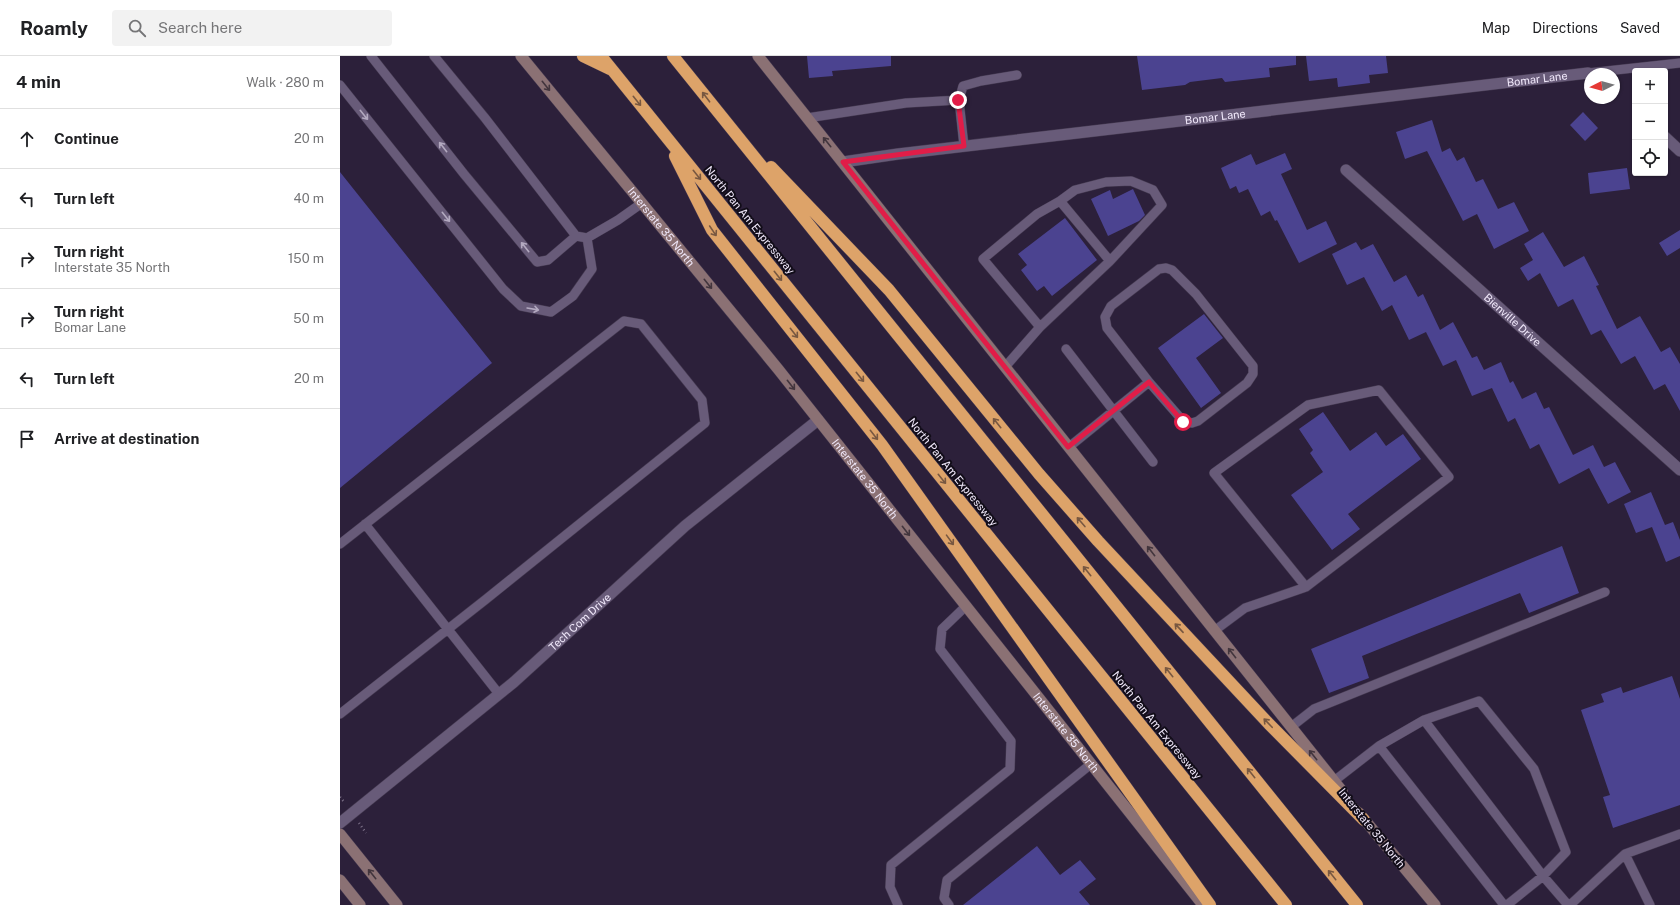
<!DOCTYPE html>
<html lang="en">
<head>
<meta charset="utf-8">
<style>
	body { margin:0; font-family:"Public Sans",sans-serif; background:#f2f2f2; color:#202124 }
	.controls { position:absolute; right:12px; top:12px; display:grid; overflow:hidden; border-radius:4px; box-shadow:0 1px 3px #0004 }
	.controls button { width:36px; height:36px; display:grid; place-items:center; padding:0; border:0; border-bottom:1px solid #e0e0e0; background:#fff; color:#202124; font:20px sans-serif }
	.compass { position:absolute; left:1244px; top:12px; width:36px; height:36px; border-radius:50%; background:#fff; box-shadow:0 1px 3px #0004; rotate:264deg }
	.stop { position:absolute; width:12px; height:12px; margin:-9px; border:3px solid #e11d48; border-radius:50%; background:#fff }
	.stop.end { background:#e11d48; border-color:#fff; box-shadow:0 1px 4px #0008 }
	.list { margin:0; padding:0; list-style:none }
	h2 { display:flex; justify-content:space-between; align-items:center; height:52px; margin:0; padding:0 16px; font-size:17px }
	h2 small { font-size:13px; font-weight:400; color:#757577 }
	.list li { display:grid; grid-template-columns:26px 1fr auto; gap:12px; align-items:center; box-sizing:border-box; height:60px; padding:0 16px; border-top:1px solid #e0e0e0 }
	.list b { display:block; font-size:15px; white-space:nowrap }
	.list p { margin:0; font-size:13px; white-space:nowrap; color:#757577 }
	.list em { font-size:13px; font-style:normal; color:#757577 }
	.icon { flex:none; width:22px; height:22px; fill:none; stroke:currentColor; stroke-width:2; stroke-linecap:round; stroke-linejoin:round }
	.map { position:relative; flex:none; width:1340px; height:849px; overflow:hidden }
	header { display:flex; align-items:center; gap:24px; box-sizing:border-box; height:56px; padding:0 20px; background:#fff; border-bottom:1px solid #e0e0e0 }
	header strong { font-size:19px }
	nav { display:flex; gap:22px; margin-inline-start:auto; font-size:14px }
	.search { width:280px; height:36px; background:#f2f2f2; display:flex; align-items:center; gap:10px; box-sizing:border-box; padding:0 14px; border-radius:4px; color:#757577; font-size:15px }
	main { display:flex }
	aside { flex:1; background:#fff }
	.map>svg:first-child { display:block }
	.building { fill:#4b4390 }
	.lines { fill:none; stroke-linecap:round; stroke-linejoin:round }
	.service-casing { stroke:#453a51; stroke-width:10 }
	.minor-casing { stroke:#453a51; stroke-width:12 }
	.secondary-casing { stroke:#453a51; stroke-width:12 }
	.motorway-casing { stroke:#453a51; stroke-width:13 }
	.path { stroke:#7b7087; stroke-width:2.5; stroke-dasharray:1 3; stroke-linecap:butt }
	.service { stroke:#685b79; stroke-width:9 }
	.minor { stroke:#685b79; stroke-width:11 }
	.secondary { stroke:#8b7174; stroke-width:11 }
	.motorway { stroke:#dda369; stroke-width:12 }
	.oneway { stroke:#42353d }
	.oneway2 { stroke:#785841 }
	.oneway3 { stroke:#b3a9c0 }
	.route { stroke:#e11d48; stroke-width:5 }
	.labels { text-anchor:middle; stroke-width:4; stroke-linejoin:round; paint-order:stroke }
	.street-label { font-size:11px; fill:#f1e9fb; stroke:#120d19 }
</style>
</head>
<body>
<header>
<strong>Roamly</strong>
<div class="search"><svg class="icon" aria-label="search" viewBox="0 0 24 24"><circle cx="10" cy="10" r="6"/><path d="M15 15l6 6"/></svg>Search here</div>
<nav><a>Map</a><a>Directions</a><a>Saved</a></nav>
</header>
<main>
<aside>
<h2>4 min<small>Walk · 280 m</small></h2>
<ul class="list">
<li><svg class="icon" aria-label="ahead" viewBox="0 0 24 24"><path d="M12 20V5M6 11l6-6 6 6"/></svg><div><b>Continue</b></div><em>20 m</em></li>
<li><svg class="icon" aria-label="left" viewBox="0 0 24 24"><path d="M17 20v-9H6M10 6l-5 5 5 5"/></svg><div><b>Turn left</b></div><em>40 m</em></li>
<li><svg class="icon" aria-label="right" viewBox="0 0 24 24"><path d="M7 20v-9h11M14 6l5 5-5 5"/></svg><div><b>Turn right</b><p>Interstate 35 North</p></div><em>150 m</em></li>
<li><svg class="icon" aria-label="right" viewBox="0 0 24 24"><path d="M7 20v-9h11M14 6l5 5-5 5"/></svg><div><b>Turn right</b><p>Bomar Lane</p></div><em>50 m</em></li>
<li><svg class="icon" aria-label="left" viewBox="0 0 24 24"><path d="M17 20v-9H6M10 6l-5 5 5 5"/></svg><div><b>Turn left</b></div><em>20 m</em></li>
<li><svg class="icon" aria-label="arrive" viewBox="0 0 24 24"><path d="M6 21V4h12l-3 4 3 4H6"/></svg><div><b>Arrive at destination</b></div></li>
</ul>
</aside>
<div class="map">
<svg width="1340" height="849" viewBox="0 0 1340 849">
	<rect width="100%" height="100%" fill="#2c203a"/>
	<path class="building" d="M 467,0 L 551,0 L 551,10 L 492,15 L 493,20 L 469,22 Z
		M 797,0 L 956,0 L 956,9 L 929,12 L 930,21 L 885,26 L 882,22 L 850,26 L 845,29 L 802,34 Z
		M 966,0 L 1046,0 L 1048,17 L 1029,19 L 1030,27 L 998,31 L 997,22 L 969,25 Z
		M 1243,56 L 1258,72 L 1245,85 L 1230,69 Z
		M 1092,64 L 1102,96 L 1110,92 L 1117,105 L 1124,101 L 1136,126 L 1143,123 L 1158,153 L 1174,146 L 1189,175 L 1154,193 L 1137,158 L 1123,165 L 1087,95 L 1065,103 L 1056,76 Z
		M 945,97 L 952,113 L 941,118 L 967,174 L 986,165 L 997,188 L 959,207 L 937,164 L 935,165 L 930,155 L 921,160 L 908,133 L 899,137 L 896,130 L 890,133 L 881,112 L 911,98 L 916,109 Z
		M 1287,112 L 1290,133 L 1250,138 L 1248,117 Z
		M 0,116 L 152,307 L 0,432 Z
		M 793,133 L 805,159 L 799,165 L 768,180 L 751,143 L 770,134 L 773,143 Z
		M 725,162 L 757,204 L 712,240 L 704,230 L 697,235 L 681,214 L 687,209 L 678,198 Z
		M 1340,174 L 1340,192 L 1327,200 L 1319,187 Z
		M 1203,176 L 1224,211 L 1244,200 L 1259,229 L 1256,230 L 1277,273 L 1300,260 L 1321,296 L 1330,291 L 1340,308 L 1340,355 L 1325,328 L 1314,334 L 1295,300 L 1281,308 L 1261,274 L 1251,279 L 1233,243 L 1218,251 L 1200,217 L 1188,225 L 1180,212 L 1193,204 L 1184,188 Z
		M 1016,186 L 1021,194 L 1033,188 L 1054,226 L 1066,219 L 1078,241 L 1083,238 L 1100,274 L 1113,266 L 1132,302 L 1137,300 L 1144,314 L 1161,306 L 1170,327 L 1173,325 L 1182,343 L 1196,336 L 1204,353 L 1209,351 L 1233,399 L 1253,389 L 1264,411 L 1275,406 L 1291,436 L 1268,448 L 1249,412 L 1219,428 L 1199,388 L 1190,393 L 1175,362 L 1168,366 L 1152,332 L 1132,340 L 1116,304 L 1103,310 L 1086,276 L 1069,284 L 1052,249 L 1042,255 L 1024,221 L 1007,229 L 992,198 Z
		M 864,258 L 883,282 L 856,302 L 881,337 L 861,352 L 818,292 Z
		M 983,356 L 1010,395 L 1036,376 L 1046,390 L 1063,378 L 1081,403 L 1008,458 L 1020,473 L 992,494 L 951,439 L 983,416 L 970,397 L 973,394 L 959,373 Z
		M 1311,436 L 1325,469 L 1333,466 L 1340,484 L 1340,500 L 1326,506 L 1312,471 L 1296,477 L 1284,448 Z
		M 1222,490 L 1239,537 L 1189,557 L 1180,537 L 1079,577 L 1022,600 L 1029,622 L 989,637 L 971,593 Z
		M 1332,620 L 1340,643 L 1340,749 L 1273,772 L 1263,741 L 1270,739 L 1241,654 L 1264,646 L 1261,638 L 1281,631 L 1283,637 Z
		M 697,790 L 720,819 L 740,804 L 756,823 L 739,836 L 750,849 L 623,849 Z"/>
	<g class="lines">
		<g class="service-casing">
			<path id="service" d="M 31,0 L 124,118 L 197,206 L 208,204 L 236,180
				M 94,0 L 145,62 L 236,180 L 247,182 L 278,164 L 302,147
				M 1248,17 L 1340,7
				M 0,29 L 163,233 L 181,250 L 211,256 L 233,240 L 252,213 L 247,182
				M 619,44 L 623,30 L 641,25 L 677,19
				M 467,62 L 566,47 L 619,44 L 624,90
				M 720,145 L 735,134 L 766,126 L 791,125 L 813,134 L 822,149 L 770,205
				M 726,293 L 813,406
				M 665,311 L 700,271 L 643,203 L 697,158 L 720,145 L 770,205 L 700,271
				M 729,391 L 809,326 L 767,272 L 765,261 L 771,250 L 819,213 L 826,212 L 832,214 L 856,238 L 913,310 L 913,318 L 907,327 L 858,365 L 852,367 L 843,365 L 809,326
				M 25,468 L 159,638
				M 0,488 L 284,265 L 301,268 L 362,344 L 365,367 L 145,544 L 0,658
				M 874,575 L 905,552 L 966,531 L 1109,421 L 1039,334 L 968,349 L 874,417 L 966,531
				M 1084,664 L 1139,645 L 1194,713 L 1226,796 L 1203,820 L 1167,849
				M 951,671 L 974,653 L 1265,536
				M 1039,690 L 1164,849
				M 994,725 L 1039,690 L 1084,664 L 1203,820 L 1228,849
				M 1285,798 L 1310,849
				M 558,849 L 550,831 L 551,809 L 670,713 L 671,685 L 600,593 L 602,573 L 626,550
				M 609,849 L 604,842 L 607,824 L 751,708
				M 1230,849 L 1285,798 L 1340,778"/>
		</g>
		<g class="minor-casing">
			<g id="minor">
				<path d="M 1325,81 L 1340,95"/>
				<path id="s1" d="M 503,106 L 558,98 L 1248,17"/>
				<path id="s2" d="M 1006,114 L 1340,414"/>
				<path id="s3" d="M 0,767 L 174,626 L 345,470 L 478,364"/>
			</g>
		</g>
		<g class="secondary-casing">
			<g id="secondary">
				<path id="s4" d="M 181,0 L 438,313 L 863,849"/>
				<path d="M 418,0 L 1002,735"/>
				<path d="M 1019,757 L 1095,849"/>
				<path d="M 0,778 L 57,849"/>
				<path d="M 0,824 L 20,849"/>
			</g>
		</g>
		<g class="motorway-casing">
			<path id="motorway" d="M 243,0 L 270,13
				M 261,0 L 946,849
				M 333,0 L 1017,849
				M 335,100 L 372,174 L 542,389 L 870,849
				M 431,111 L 549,234 L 699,418 L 758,485 L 929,668 L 1024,764"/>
		</g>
		<path class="path" d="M 0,741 L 5,747
			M 19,767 L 26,777"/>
		<use href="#service" class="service"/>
		<use href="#minor" class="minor"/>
		<use href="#secondary" class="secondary"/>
		<use href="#motorway" class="motorway"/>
	</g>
	<defs><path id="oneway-shaft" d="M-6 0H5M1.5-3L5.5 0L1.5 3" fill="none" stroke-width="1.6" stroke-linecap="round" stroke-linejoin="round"/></defs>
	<g class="oneway">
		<use href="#oneway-shaft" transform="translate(206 30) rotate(51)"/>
		<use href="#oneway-shaft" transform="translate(487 86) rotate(-129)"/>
		<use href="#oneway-shaft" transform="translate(368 228) rotate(51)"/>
		<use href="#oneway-shaft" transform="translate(451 329) rotate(52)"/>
		<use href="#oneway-shaft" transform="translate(566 475) rotate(52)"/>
		<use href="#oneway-shaft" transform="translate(811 495) rotate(-128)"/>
		<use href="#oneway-shaft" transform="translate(892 597) rotate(-128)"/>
		<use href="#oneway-shaft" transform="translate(973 699) rotate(-129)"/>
		<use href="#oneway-shaft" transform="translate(32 818) rotate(-129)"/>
	</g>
	<g class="oneway2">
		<use href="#oneway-shaft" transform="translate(366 41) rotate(-127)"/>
		<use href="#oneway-shaft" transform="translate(297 45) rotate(51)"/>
		<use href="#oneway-shaft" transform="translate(357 119) rotate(51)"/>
		<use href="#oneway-shaft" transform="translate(373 175) rotate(56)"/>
		<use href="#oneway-shaft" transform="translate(438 220) rotate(51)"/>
		<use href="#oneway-shaft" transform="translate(454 277) rotate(52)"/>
		<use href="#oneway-shaft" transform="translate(520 321) rotate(51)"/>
		<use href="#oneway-shaft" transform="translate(657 367) rotate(-129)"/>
		<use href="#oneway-shaft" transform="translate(534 379) rotate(52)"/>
		<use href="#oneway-shaft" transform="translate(602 423) rotate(51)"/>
		<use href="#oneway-shaft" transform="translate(741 466) rotate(-131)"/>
		<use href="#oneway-shaft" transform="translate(610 484) rotate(54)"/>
		<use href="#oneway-shaft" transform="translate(747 515) rotate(-129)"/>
		<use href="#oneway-shaft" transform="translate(839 572) rotate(-133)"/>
		<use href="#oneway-shaft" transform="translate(829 616) rotate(-129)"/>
		<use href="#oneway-shaft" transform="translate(928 667) rotate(-134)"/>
		<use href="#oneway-shaft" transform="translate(911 717) rotate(-129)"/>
		<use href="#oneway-shaft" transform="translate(992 819) rotate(-129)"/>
	</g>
	<g class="oneway3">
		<use href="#oneway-shaft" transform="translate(24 59) rotate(51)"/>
		<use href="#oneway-shaft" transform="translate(103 91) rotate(-128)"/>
		<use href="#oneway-shaft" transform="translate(106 161) rotate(51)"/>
		<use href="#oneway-shaft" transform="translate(185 191) rotate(-129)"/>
		<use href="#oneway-shaft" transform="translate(193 253) rotate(10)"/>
	</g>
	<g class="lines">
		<path class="route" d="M 618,44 L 624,90 L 503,106 L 728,391 L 809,326 L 843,366"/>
	</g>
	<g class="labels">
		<g class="street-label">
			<text dy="4" stroke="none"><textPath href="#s1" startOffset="699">Bomar Lane</textPath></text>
			<text dy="4" stroke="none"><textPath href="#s1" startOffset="375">Bomar Lane</textPath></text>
			<text transform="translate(410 164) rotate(51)" y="4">North Pan Am Expressway</text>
			<text dy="4" stroke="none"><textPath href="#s4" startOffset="221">Interstate 35 North</textPath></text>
			<text dy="4" stroke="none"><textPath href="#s2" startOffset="224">Bienville Drive</textPath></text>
			<text transform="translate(613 416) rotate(51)" y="4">North Pan Am Expressway</text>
			<text dy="4" stroke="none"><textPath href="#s4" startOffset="545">Interstate 35 North</textPath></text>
			<text dy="4" stroke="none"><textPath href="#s3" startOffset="313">Tech Com Drive</textPath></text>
			<text transform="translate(817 669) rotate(51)" y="4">North Pan Am Expressway</text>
			<text dy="4" stroke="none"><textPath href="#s4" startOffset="869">Interstate 35 North</textPath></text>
			<text transform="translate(1032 772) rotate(51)" y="4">Interstate 35 North</text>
		</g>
	</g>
</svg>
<div class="controls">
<button>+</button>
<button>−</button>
<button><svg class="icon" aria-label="locate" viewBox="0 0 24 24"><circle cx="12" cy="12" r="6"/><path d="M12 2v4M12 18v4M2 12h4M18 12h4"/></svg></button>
</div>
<svg class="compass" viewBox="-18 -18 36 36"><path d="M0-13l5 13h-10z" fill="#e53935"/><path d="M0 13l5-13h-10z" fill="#757577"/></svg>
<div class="stop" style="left:843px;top:366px"></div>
<div class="stop end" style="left:618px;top:44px"></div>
</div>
</main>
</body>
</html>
